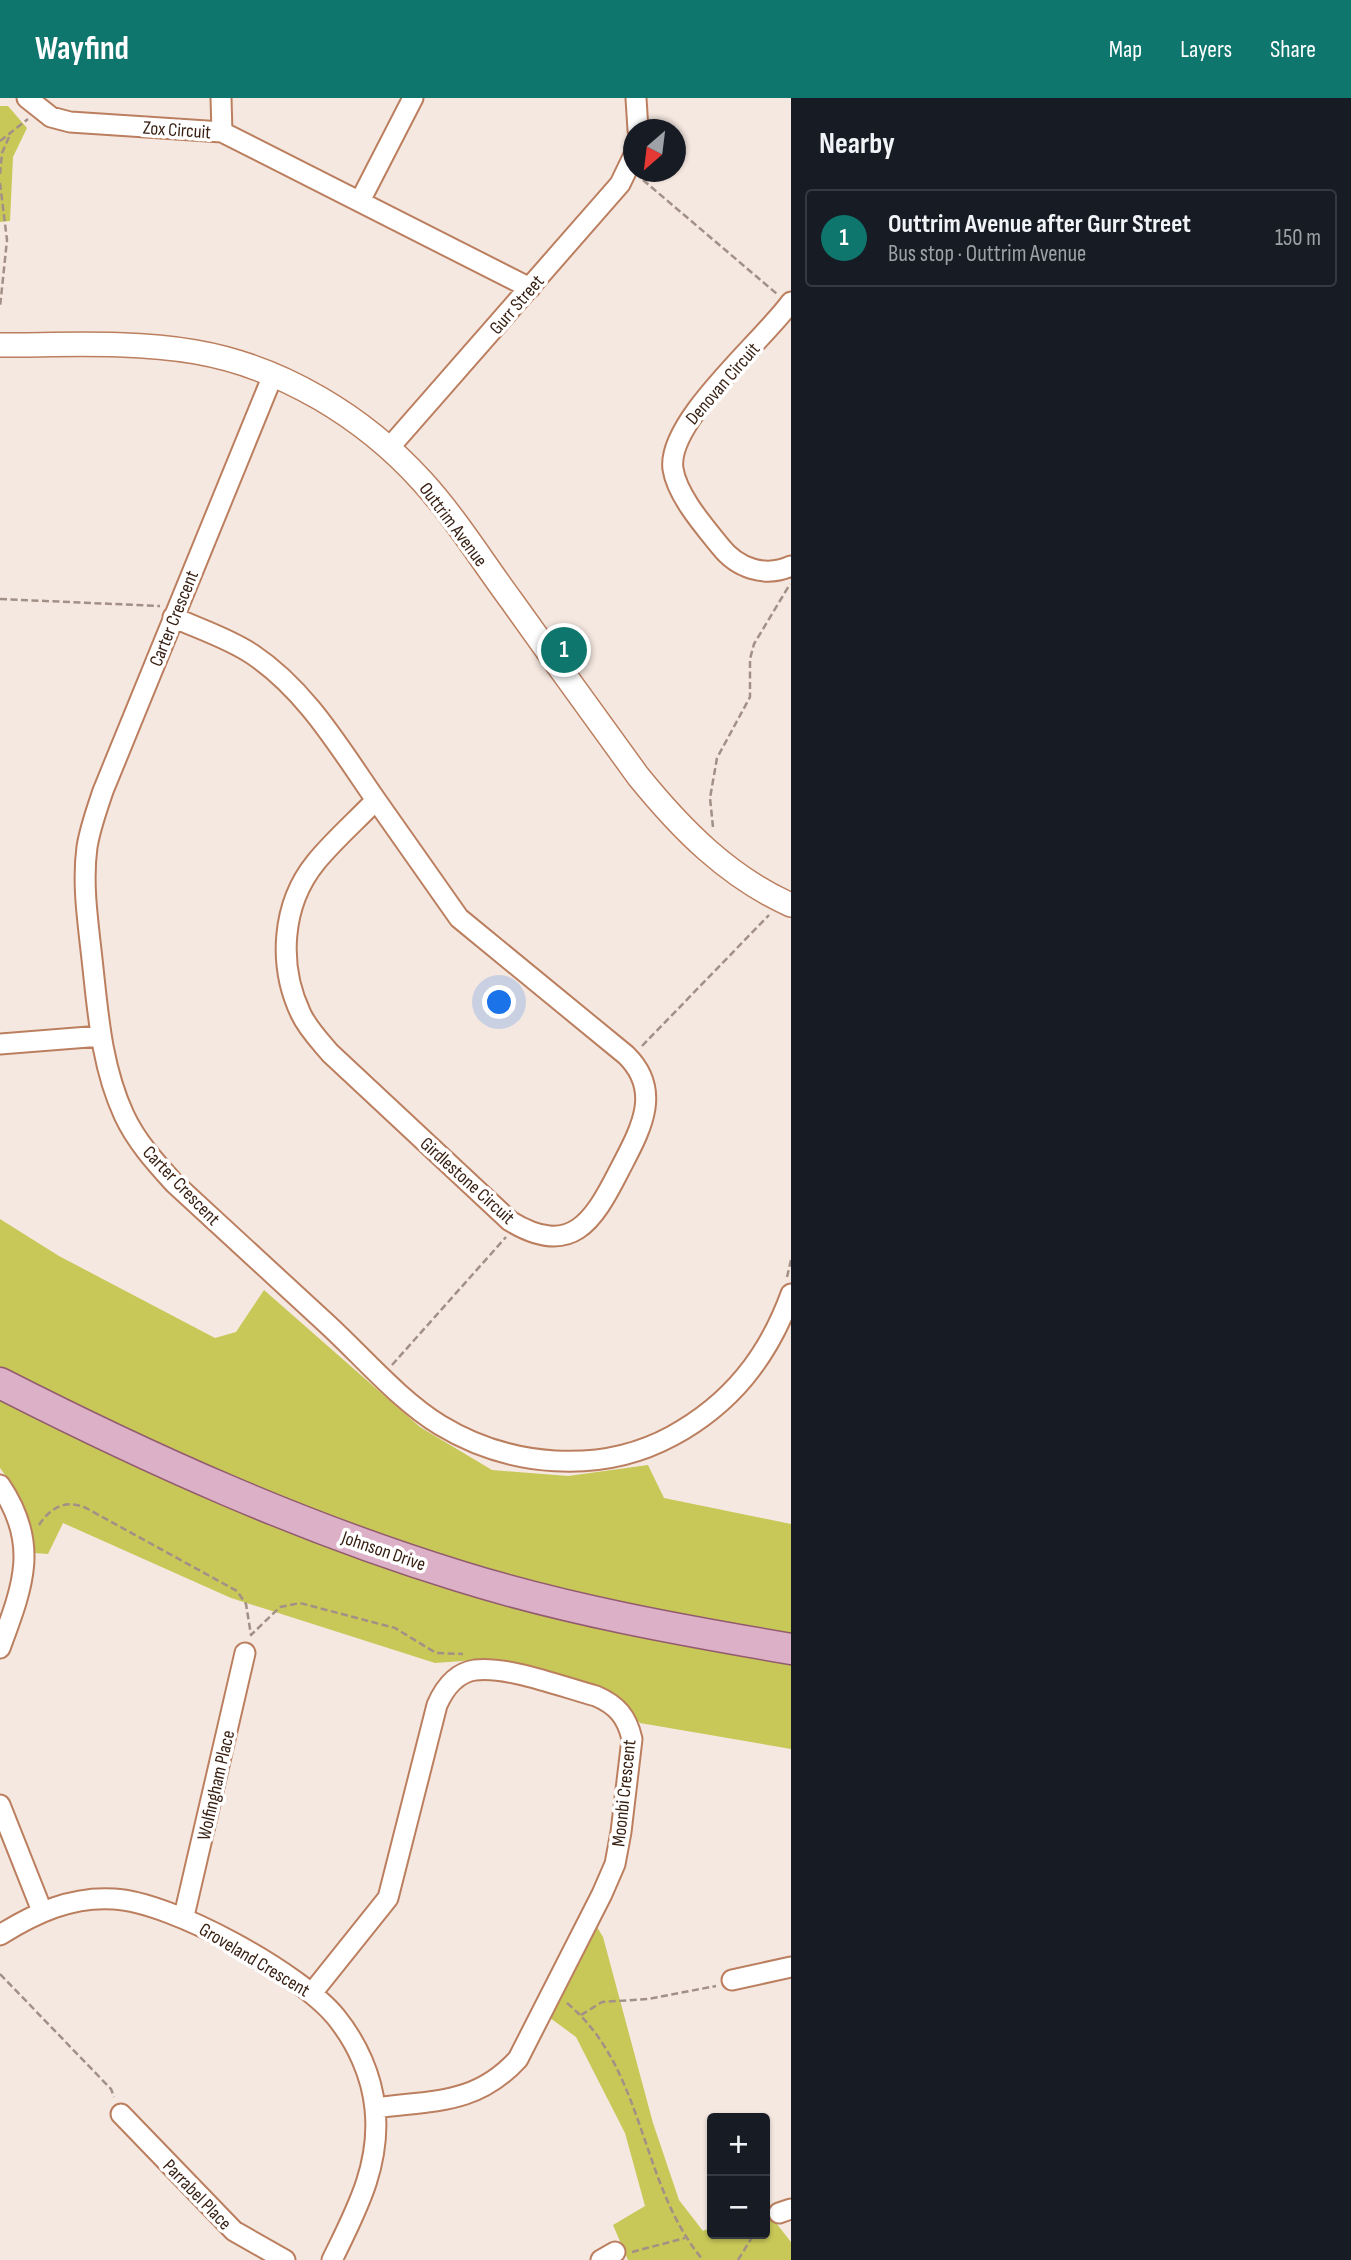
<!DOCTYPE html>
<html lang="en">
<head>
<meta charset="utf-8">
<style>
	body { margin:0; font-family:"Sofia Sans Condensed",sans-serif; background:#20242c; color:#f1f3f6 }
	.controls { position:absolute; right:21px; bottom:21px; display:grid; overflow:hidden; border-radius:7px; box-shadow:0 2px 5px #0004 }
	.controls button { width:63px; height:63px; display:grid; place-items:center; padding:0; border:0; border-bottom:2px solid #363941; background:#171b24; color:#f1f3f6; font:35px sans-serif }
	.compass { position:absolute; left:623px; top:21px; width:63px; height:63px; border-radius:50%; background:#171b24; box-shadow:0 2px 5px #0004; rotate:208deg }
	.you { position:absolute; left:500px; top:905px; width:24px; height:24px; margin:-18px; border:5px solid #fff; border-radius:50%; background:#1a73e8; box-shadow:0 0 0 10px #1a73e833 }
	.badge { display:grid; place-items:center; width:46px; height:46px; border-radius:50%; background:#0f766e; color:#fff; font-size:23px; font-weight:700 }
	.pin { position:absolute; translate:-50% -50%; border:4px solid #fff; box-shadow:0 2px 7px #0006 }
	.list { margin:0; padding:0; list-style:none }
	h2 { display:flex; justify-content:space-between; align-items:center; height:91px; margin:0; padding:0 28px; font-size:30px }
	h2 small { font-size:23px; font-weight:400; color:#9ea1a6 }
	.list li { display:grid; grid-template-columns:46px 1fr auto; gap:21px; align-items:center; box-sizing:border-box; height:98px; margin:0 14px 14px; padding:0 14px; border:2px solid #363941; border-radius:7px }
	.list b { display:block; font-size:26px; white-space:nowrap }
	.list p { margin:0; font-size:23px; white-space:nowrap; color:#9ea1a6 }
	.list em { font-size:23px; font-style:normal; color:#9ea1a6 }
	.map { position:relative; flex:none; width:791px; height:2162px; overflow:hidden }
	header { display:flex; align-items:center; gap:42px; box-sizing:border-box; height:98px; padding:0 35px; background:#0f766e; color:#fff }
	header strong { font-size:33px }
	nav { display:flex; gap:38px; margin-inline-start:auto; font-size:24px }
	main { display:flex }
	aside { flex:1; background:#171b24 }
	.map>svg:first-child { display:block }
	.green { fill:#c8c859 }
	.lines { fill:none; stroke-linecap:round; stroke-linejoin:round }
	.minor-casing { stroke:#bb7f5f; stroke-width:23 }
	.tertiary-casing { stroke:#bb7f5f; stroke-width:26 }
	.primary-casing { stroke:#935b6e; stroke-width:33 }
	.path { stroke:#a29086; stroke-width:2.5; stroke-dasharray:7 3.5; stroke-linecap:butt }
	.minor { stroke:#fff; stroke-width:19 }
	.tertiary { stroke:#fff; stroke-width:23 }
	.primary { stroke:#dcb0c6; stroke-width:30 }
	.labels { text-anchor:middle; stroke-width:7; stroke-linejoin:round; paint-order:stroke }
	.street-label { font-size:19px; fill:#361e11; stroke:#fff }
</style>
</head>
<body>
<header>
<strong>Wayfind</strong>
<nav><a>Map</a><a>Layers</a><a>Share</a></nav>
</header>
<main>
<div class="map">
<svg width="791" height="2162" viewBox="0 0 791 2162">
	<rect width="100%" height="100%" fill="#f5e8e1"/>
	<path class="green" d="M 0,8 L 8,8 L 27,30 L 13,59 L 10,123 L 0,124 Z
		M 0,1121 L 59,1158 L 215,1240 L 236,1234 L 264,1192 L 420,1329 L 492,1372 L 568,1378 L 648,1367 L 664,1400 L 791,1426 L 791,1651 L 640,1625 L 614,1596 L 476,1562 L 435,1565 L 231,1500 L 63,1425 L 48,1456 L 34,1455 C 30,1422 21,1397 0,1370 Z
		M 591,1819 L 603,1839 L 653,2025 L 679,2102 L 703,2133 L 712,2129 L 712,2136 L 765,2136 L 765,2111 L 791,2144 L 791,2162 L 628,2162 L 613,2127 L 645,2108 L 625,2035 L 576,1939 L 542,1914 Z"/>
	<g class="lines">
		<g class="minor-casing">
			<path id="minor" d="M 27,0 L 51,19 L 70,24 L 222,34 L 530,190
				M 221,0 L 222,34
				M 636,0 L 638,32
				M 360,103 L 413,0
				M 791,204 C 763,243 666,324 673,371 C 677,397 703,427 720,448 C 737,470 765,480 791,468
				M 273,277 L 103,693 C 97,711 90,730 87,749 C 82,786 88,824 92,861 C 98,914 101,967 124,1017 C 136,1043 155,1064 174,1085 C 225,1132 275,1178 326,1225 C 361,1257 399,1302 440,1327 C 509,1369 600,1377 672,1338 C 731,1306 768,1259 791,1196
				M 389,350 L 620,86 L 634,57
				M 173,519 C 199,531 228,540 252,556 C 306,592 339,649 376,702 C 356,723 334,742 316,764 C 281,807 278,868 301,916 C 308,931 320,943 330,955 L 510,1123 C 571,1160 593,1124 619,1073 C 639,1034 664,994 626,957 L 459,820 L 376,702
				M 0,946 L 101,938
				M 0,1387 C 40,1446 23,1488 0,1550
				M 0,1707 L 42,1813
				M 184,1818 L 245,1555
				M 0,1837 C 35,1815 72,1798 114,1801 C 172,1804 300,1875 336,1919 C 357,1945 372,1978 375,2011 C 381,2067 356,2113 332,2162
				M 732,1882 L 791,1869
				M 312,1895 L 388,1800 L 437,1607 C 444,1591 455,1575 475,1572 C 509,1568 562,1589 596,1598 C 617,1607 627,1619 632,1641 L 621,1734 L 615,1766 L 602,1796 L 518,1961 C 476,2007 433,2002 375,2010
				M 121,2016 L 234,2133 L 285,2162
				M 779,2115 L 791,2111
				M 601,2162 L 615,2154"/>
		</g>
		<g class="tertiary-casing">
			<path id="tertiary" d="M 0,247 C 65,247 131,243 196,254 C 282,269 364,319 422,383 C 455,419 482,463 511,502 C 553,561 596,620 638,678 C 681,731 728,779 791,807"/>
		</g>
		<g class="primary-casing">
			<path id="primary" d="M 0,1285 C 149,1361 300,1429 459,1478 C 568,1512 680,1532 791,1551"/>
		</g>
		<path class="path" d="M 0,43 L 28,21
			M 0,76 L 2,55 L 9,39
			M 643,82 L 777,196
			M 0,85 L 7,142 L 0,209
			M 0,501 L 160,508
			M 713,729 L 710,700 L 717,660 L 750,599 L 750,561 L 754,546 L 790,486
			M 642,948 L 769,817
			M 787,1179 L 791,1162
			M 392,1267 L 506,1139
			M 39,1427 C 51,1409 66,1401 86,1410 L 237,1493 L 246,1506 L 251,1537 L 280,1509 L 300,1505 L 395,1530 L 436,1555 L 463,1556
			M 0,1876 L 111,1991 L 114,1999
			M 567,1905 C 646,1971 639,2086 703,2162
			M 581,1917 L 602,1904 L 648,1901 L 716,1888
			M 632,2154 L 685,2140
			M 738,2162 L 754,2136"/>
		<use href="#minor" class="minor"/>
		<use href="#tertiary" class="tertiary"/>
		<use href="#primary" class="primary"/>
	</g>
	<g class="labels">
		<g class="street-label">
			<text transform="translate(177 31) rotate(4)" y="7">Zox Circuit</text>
			<text transform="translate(516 206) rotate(-49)" y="7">Gurr Street</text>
			<text transform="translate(722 285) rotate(-49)" y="7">Denovan Circuit</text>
			<text transform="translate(454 426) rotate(53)" y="7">Outtrim Avenue</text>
			<text transform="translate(173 520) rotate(-68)" y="7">Carter Crescent</text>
			<text transform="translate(468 1082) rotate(42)" y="7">Girdlestone Circuit</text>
			<text transform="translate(182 1087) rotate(46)" y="7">Carter Crescent</text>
			<text transform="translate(384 1452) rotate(19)" y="7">Johnson Drive</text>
			<text transform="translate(215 1687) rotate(-77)" y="7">Wolfingham Place</text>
			<text transform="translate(623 1695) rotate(-84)" y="7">Moonbi Crescent</text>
			<text transform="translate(255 1861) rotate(31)" y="7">Groveland Crescent</text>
			<text transform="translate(198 2096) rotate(46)" y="7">Parrabel Place</text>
		</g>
	</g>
</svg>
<div class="controls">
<button>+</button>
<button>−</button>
</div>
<svg class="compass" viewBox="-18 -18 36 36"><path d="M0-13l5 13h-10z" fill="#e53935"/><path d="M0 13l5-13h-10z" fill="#9ea1a6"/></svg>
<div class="you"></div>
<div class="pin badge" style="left:564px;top:552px">1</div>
</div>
<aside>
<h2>Nearby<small></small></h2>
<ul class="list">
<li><span class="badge">1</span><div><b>Outtrim Avenue after Gurr Street</b><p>Bus stop · Outtrim Avenue</p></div><em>150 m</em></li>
</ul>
</aside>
</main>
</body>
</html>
